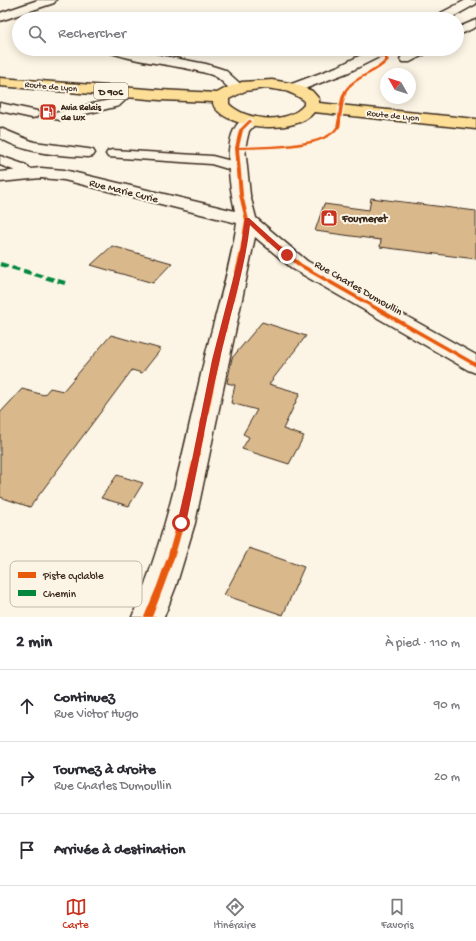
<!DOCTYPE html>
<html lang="fr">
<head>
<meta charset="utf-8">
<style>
	body { margin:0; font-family:"Gochi Hand",sans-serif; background:#f7f7f7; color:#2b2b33 }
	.compass { position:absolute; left:380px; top:68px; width:36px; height:36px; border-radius:50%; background:#fff; box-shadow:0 2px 10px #0003; rotate:309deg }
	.stop { position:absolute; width:12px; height:12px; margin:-9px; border:3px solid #c8321e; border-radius:50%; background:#fff }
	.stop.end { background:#c8321e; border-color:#fff; box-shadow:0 1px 4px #0008 }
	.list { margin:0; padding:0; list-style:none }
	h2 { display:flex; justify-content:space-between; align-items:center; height:52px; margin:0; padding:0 16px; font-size:17px }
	h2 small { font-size:13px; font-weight:400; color:#7c7c81 }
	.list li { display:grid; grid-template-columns:26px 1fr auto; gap:12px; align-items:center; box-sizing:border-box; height:72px; padding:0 16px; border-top:1px solid #e1e1e2 }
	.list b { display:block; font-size:15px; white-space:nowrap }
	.list p { margin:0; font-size:13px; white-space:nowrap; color:#7c7c81 }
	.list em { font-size:13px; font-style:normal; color:#7c7c81 }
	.icon { flex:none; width:22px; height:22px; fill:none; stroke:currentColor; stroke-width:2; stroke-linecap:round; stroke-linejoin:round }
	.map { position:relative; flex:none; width:476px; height:617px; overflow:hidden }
	.search { position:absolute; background:#fff; box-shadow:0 2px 10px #0003; left:12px; right:12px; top:12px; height:44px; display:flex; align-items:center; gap:10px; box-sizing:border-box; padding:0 14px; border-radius:22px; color:#7c7c81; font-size:15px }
	.sheet { height:268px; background:#fff }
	nav { display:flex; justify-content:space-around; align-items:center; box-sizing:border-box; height:56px; border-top:1px solid #e1e1e2; background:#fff; font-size:11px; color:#7c7c81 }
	nav a { display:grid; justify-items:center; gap:2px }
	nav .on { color:#c8321e }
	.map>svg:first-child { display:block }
	.building { fill:#d9b98c; stroke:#3b2a1e }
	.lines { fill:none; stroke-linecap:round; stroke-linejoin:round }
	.lane-casing { stroke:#3b2a1e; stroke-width:3 }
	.street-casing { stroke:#3b2a1e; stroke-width:3 }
	.primary-casing { stroke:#3b2a1e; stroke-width:3 }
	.lane { fill:#fcf5e5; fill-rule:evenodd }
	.street { fill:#fcf5e5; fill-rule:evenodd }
	.primary { fill:#fdde96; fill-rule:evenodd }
	.quiet { stroke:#00873e; stroke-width:4; stroke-dasharray:8 4; stroke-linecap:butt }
	.cycleway-casing { stroke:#fcf5e5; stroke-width:3 }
	.cycleway { fill:#e8590c; fill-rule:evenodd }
	.route { fill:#c8321e }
	.labels { text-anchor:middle; stroke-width:4; stroke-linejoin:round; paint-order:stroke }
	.far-street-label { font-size:9px; fill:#3b2a1e; stroke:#fcf5e5 }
	.far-poi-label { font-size:9px; font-weight:bold; fill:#3b2a1e; stroke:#fcf5e5; text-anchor:start }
	.shield { fill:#fcf5e5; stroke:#75675a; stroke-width:1 }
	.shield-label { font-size:10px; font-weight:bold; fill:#3b2a1e }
	.street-label { font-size:11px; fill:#3b2a1e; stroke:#fcf5e5 }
	.poi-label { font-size:11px; font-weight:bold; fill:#3b2a1e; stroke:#fcf5e5; text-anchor:start }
	.key { fill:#fcf5e5; stroke:#c2b8a9; stroke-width:1 }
	.key-label { font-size:11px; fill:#3b2a1e }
</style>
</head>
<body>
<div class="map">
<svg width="476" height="617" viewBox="0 0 476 617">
	<rect width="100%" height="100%" fill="#fcf5e5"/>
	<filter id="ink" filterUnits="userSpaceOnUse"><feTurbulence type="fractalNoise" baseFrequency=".025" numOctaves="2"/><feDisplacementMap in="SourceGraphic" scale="8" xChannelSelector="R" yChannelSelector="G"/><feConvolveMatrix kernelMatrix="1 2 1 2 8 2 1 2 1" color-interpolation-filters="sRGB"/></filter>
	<g filter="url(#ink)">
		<path class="building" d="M 371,198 L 476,211 L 476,259 L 380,247 L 381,240 L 315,231 L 324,204 L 369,210 Z
			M 112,246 L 172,263 L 153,283 L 91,265 Z
			M 262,322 L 306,336 L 269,384 L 300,393 L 283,429 L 304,436 L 289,464 L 242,449 L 249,437 L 243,434 L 257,410 L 231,403 L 235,385 L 227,383 L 232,358 Z
			M 111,335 L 161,349 L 142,373 L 132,370 L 30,507 L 0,497 L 0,413 L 22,389 L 44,395 L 50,388 L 63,391 Z
			M 117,475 L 143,483 L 129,506 L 101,498 Z
			M 249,548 L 304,567 L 283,615 L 224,595 Z"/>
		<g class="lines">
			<g class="lane-casing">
				<path id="lane" d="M 476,20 L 476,27 L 457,36 L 457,28 Z
					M 416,49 L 431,49 L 429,52 L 410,62 L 402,62 L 400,59 L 402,56 Z
					M 127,88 L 132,89 L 134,92 L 119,106 L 60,120 L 55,119 L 53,116 L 55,113 L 109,100 L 122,89 Z
					M 0,103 L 37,111 L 39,114 L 37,117 L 32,118 L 0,111 Z
					M 0,128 L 34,142 L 88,149 L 93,150 L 95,153 L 93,156 L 88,157 C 59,155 26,154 0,138 Z
					M 113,150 L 212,156 L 243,164 L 246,167 L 243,170 L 238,172 L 211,164 L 108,157 L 106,154 L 108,151 Z
					M 0,156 L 26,165 L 34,174 L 31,177 C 19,180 22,174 13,170 C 9,168 4,167 0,165 Z"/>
			</g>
			<g class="street-casing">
				<path id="street" d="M 38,0 L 56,0 L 54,3 L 0,21 L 0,13 Z
					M 466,0 L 476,0 L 476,4 L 449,19 L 434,19 L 435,16 Z
					M 106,49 L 128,49 L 206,64 L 225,70 L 245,88 L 243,91 C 229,95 224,79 212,75 C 188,67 163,65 138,60 C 128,58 118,55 108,52 Z
					M 373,49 L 391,49 L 389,52 L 349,72 L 299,91 L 294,92 L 289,91 L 287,88 L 289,85 L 339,66 Z
					M 250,116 L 256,118 L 258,121 L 249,131 L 245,148 L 250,195 L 256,218 L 307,261 L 476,355 L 476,373 L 468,370 L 293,269 L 255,237 L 195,523 L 176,586 L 164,617 L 132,617 C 167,535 184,448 204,361 C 215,315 230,270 237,223 L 64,180 L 41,178 L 0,182 L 0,172 L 41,168 L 64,170 L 235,211 C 230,188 218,124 250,116 Z"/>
			</g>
			<g class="primary-casing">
				<path id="primary" d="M 0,78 L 160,90 L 217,93 L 226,88 L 242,82 L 272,80 L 295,84 L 312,91 L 319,99 L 319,103 L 476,119 L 476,129 L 314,112 C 297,134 238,130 219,112 C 216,109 213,107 213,102 L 160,100 L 0,86 ZM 266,88 L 286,91 L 293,94 L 304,100 L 304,105 C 287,125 246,121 229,104 L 229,99 L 245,91 Z"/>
			</g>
			<use href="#lane" class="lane"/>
			<use href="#street" class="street"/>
			<use href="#primary" class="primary"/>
			<path class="quiet" d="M 0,264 L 65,283"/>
			<g class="cycleway-casing">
				<path id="cycleway" d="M 374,53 L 386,56 L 389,60 C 378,73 360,76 349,88 C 344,95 342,112 341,120 C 341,122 341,125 340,127 C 339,128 337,130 336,131 C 318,150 264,148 239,149 L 243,195 L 249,220 L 270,238 L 302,264 L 476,363 L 476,367 L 298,266 L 266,240 L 249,224 C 243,271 228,316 219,363 C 205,427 194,492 175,555 C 168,576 160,596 152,617 L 144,617 L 157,586 L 168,555 L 177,523 L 193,459 L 217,344 L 239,256 L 245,220 L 239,195 L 235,148 L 239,130 L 249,120 L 251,120 L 251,122 L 243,130 L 239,147 C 260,146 325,147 336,127 C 337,125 337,120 338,118 C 339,109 340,95 346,88 C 355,76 374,72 385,60 L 384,58 L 374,55 Z"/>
			</g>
			<use href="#cycleway" class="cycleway"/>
		</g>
	</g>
	<path class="route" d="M 245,218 L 249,218 L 290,255 L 285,257 L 250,225 C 245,270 230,314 220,359 C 207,413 198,468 186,523 L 181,526 L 177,523 L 192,460 L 212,360 L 241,248 Z"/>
	<defs>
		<g id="fuel-square" transform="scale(0.9)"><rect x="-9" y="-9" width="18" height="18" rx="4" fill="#c8321e" stroke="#fcf5e5"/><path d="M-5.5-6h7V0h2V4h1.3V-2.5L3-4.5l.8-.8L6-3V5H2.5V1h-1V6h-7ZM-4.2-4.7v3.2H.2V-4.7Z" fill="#fff"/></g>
		<g id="shop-square" transform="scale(0.9)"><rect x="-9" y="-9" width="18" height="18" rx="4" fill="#c8321e" stroke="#fcf5e5"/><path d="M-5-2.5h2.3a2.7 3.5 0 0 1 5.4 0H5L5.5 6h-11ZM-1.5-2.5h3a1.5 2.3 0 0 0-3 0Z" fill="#fff"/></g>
	</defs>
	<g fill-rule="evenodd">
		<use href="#fuel-square" x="48" y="112"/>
		<use href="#shop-square" x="329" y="218"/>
	</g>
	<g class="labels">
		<g class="far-street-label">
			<text transform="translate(51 86) rotate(5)" y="3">Route de Lyon</text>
			<text transform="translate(393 115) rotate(6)" y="3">Route de Lyon</text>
		</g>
		<g class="far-poi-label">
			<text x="61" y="110">Avia Relais<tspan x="61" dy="10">de Lux</tspan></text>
		</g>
		<rect class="shield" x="94" y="83" width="34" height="16" rx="3"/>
		<g class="shield-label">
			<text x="111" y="95">D 906</text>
		</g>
		<g class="street-label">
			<text transform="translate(124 190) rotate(14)" y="4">Rue Marie Curie</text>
			<text transform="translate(359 287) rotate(30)" y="4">Rue Charles Dumoullin</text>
		</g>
		<g class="poi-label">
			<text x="342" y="222">Fourneret</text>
		</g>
	</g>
	<rect x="10" y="561" width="132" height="46" rx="6" class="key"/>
	<rect x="18" y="572" width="18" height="6" fill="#e8590c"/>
	<rect x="18" y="590" width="18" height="6" fill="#00873e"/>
	<g class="key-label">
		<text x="43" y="579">Piste cyclable</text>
		<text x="43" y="597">Chemin</text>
	</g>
</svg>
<svg class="compass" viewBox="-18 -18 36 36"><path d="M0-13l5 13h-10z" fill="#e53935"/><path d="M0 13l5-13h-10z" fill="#7c7c81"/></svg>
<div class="stop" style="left:181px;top:523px"></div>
<div class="stop end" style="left:287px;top:255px"></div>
<div class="search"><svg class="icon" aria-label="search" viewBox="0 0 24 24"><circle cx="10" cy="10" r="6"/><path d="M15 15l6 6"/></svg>Rechercher</div>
</div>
<section class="sheet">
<h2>2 min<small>À pied · 110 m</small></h2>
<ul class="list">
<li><svg class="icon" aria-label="ahead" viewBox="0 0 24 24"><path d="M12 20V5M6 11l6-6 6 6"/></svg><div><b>Continuez</b><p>Rue Victor Hugo</p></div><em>90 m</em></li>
<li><svg class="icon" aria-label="right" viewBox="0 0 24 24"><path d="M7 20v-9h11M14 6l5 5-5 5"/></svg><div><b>Tournez à droite</b><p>Rue Charles Dumoullin</p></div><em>20 m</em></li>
<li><svg class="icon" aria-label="arrive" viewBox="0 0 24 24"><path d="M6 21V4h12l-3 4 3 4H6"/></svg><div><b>Arrivée à destination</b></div></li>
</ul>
</section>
<nav>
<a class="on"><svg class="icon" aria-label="map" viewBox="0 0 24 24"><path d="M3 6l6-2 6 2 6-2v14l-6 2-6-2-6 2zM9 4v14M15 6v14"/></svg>Carte</a>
<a><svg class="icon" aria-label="directions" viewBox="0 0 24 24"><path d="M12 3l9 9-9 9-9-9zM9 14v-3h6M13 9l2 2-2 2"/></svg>Itinéraire</a>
<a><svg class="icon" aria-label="saved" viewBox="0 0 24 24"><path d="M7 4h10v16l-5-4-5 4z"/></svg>Favoris</a>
</nav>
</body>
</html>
